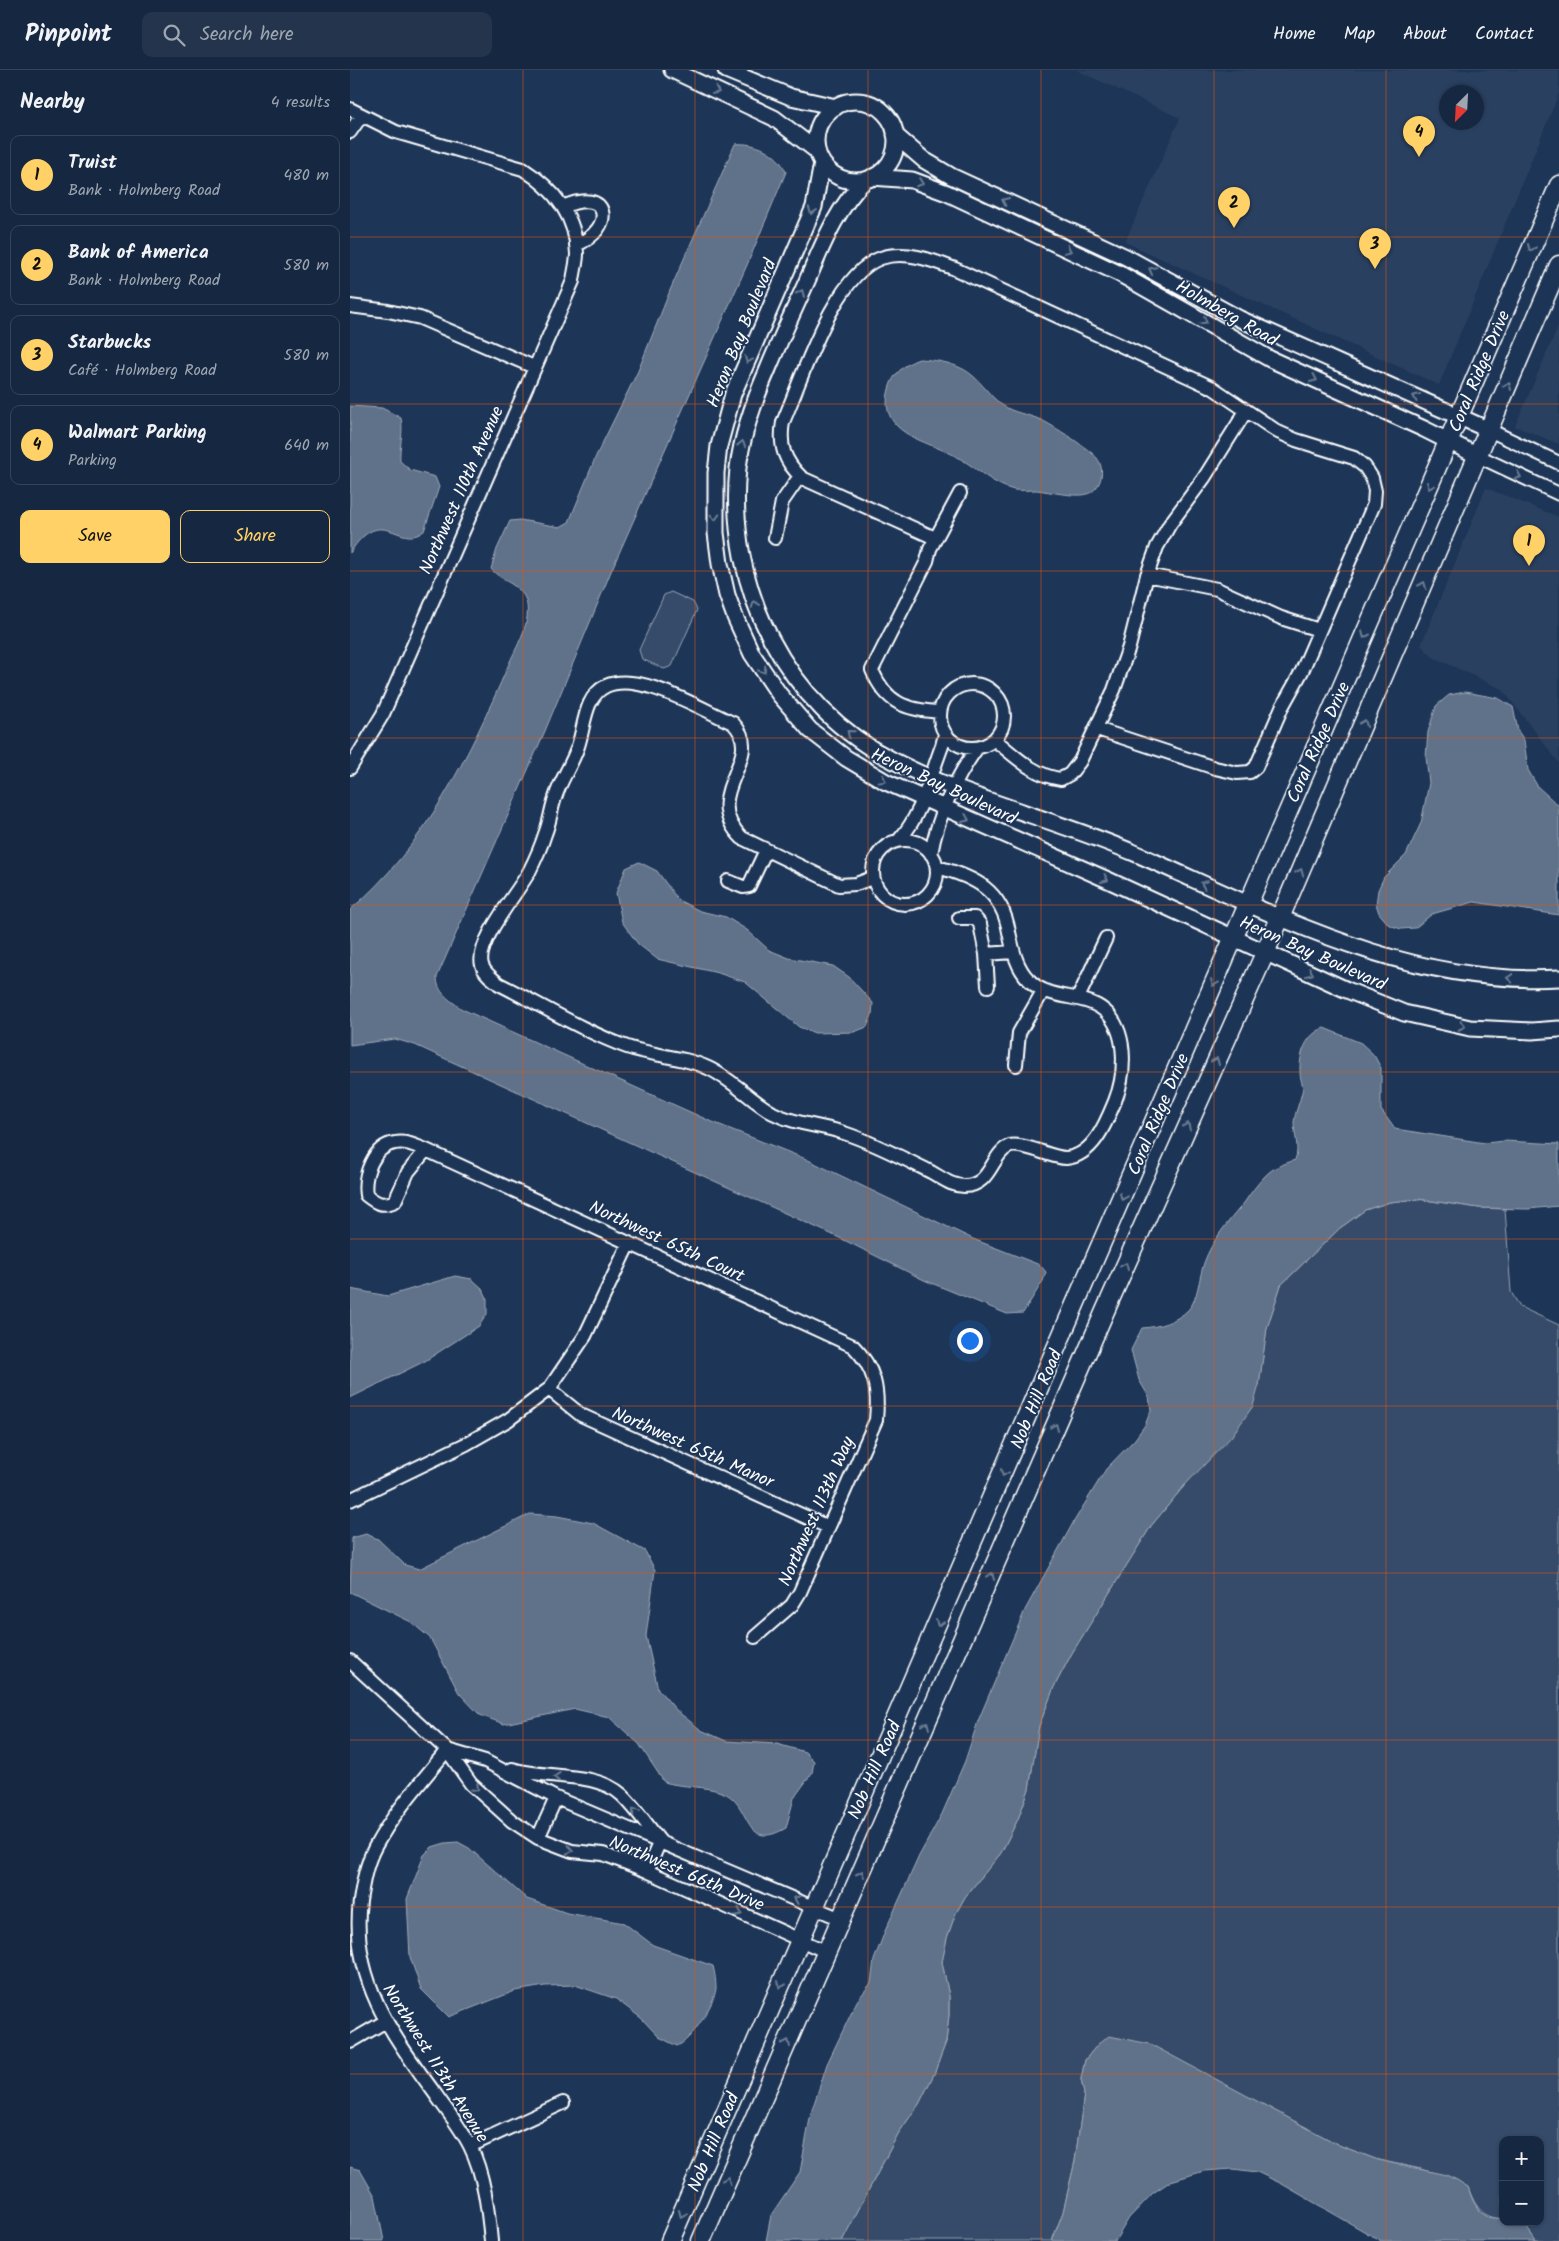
<!DOCTYPE html>
<html lang="en">
<head>
<meta charset="utf-8">
<style>
	body { margin:0; font-family:Kalam,sans-serif; background:#23344c; color:#f1f3f6 }
	.controls { position:absolute; right:15px; bottom:15px; display:grid; overflow:hidden; border-radius:10px; box-shadow:0 1px 4px #0004 }
	.controls button { width:45px; height:45px; display:grid; place-items:center; padding:0; border:0; border-bottom:1px solid #35445a; background:#162841; color:#f1f3f6; font:25px sans-serif }
	.compass { position:absolute; left:1089px; top:15px; width:45px; height:45px; border-radius:50%; background:#162841; box-shadow:0 1px 4px #0004; rotate:204deg }
	.you { position:absolute; left:619px; top:1270px; width:18px; height:18px; margin:-12px; border:4px solid #fff; border-radius:50%; background:#1a73e8; box-shadow:0 0 0 8px #1a73e833 }
	.badge { display:grid; place-items:center; width:32px; height:32px; border-radius:50%; background:#ffd166; color:#111; font-size:16px; font-weight:700 }
	.pin { position:absolute; translate:-50% -41px; filter:drop-shadow(0 1px 2px #0008) }
	.pin::after { content:''; position:absolute; top:26px; width:18px; height:15px; background:inherit; clip-path:polygon(0 0,100% 0,50% 100%) }
	.list { margin:0; padding:0; list-style:none }
	h2 { display:flex; justify-content:space-between; align-items:center; height:65px; margin:0; padding:0 20px; font-size:21px }
	h2 small { font-size:16px; font-weight:400; color:#9ea6b1 }
	.list li { display:grid; grid-template-columns:32px 1fr auto; gap:15px; align-items:center; box-sizing:border-box; height:80px; margin:0 10px 10px; padding:0 10px; border:1px solid #35445a; border-radius:10px }
	.list b { display:block; font-size:19px; white-space:nowrap }
	.list p { margin:0; font-size:16px; white-space:nowrap; color:#9ea6b1 }
	.list em { font-size:16px; font-style:normal; color:#9ea6b1 }
	.actions { display:flex; gap:10px; padding:15px 20px }
	.actions a { flex:1; padding:11px 0; border:1px solid #ffd166; border-radius:10px; text-align:center; font-size:18px; color:#ffd166 }
	.actions .main { background:#ffd166; color:#111 }
	.icon { flex:none; width:28px; height:28px; fill:none; stroke:currentColor; stroke-width:2; stroke-linecap:round; stroke-linejoin:round }
	.map { position:relative; flex:none; width:1209px; height:2171px; overflow:hidden }
	header { display:flex; align-items:center; gap:30px; box-sizing:border-box; height:70px; padding:0 25px; background:#162841; border-bottom:1px solid #35445a }
	header strong { font-size:24px }
	nav { display:flex; gap:28px; margin-inline-start:auto; font-size:18px }
	.search { width:350px; height:45px; background:#23344c; display:flex; align-items:center; gap:12px; box-sizing:border-box; padding:0 18px; border-radius:10px; color:#9ea6b1; font-size:19px }
	main { display:flex }
	aside { flex:1; background:#162841 }
	.map>svg:first-child { display:block }
	.built { fill:#2a4161; fill-rule:evenodd }
	.green { fill:#364b69; stroke:#9aa5b4 }
	.water { fill:#617289; stroke:#a0aab8 }
	.lines { fill:none; stroke-linecap:round; stroke-linejoin:round }
	.minor-casing { stroke:#fff; stroke-width:16 }
	.tertiary-casing { stroke:#fff; stroke-width:19 }
	.secondary-casing { stroke:#fff; stroke-width:21 }
	.minor { stroke:#1d3557; stroke-width:12 }
	.tertiary { stroke:#1d3557; stroke-width:15 }
	.secondary { stroke:#1d3557; stroke-width:18 }
	.oneway { stroke:#6c7c92 }
	.grid { fill:none; stroke:#e8590c; stroke-width:1; stroke-opacity:0.55 }
	.labels { text-anchor:middle; stroke-width:4; stroke-linejoin:round; paint-order:stroke }
	.street-label { font-size:18px; fill:#fff; stroke:#1d3557 }
</style>
</head>
<body>
<header>
<strong>Pinpoint</strong>
<div class="search"><svg class="icon" aria-label="search" viewBox="0 0 24 24"><circle cx="10" cy="10" r="6"/><path d="M15 15l6 6"/></svg>Search here</div>
<nav><a>Home</a><a>Map</a><a>About</a><a>Contact</a></nav>
</header>
<main>
<aside>
<h2>Nearby<small>4 results</small></h2>
<ul class="list">
<li><span class="badge">1</span><div><b>Truist</b><p>Bank · Holmberg Road</p></div><em>480 m</em></li>
<li><span class="badge">2</span><div><b>Bank of America</b><p>Bank · Holmberg Road</p></div><em>580 m</em></li>
<li><span class="badge">3</span><div><b>Starbucks</b><p>Café · Holmberg Road</p></div><em>580 m</em></li>
<li><span class="badge">4</span><div><b>Walmart Parking</b><p>Parking</p></div><em>640 m</em></li>
</ul>
<div class="actions"><a class="main">Save</a><a>Share</a></div>
</aside>
<div class="map">
<svg width="1209" height="2171" viewBox="0 0 1209 2171">
	<rect width="100%" height="100%" fill="#1d3557"/>
	<filter id="ink" filterUnits="userSpaceOnUse"><feTurbulence type="fractalNoise" baseFrequency=".02" numOctaves="2"/><feDisplacementMap in="SourceGraphic" scale="10" xChannelSelector="R" yChannelSelector="G"/><feConvolveMatrix kernelMatrix="1 2 1 2 8 2 1 2 1" color-interpolation-filters="sRGB"/></filter>
	<g filter="url(#ink)">
		<path class="built" d="M 726,0 L 1209,0 L 1209,23 L 1089,315 L 775,172 L 830,48 ZM 1096,22 L 1126,22 L 1126,52 L 1096,52 Z
			M 1209,255 L 1209,374 L 1165,356 Z
			M 1136,418 L 1209,447 L 1209,693 L 1152,619 L 1083,587 L 1071,575 Z"/>
		<path class="green" d="M 321,522 L 343,532 L 347,540 L 322,596 L 314,599 L 292,589 L 289,580 L 314,525 Z
			M 1068,1129 L 1129,1138 L 1155,1139 L 1161,1222 L 1170,1237 L 1209,1255 L 1209,2171 L 1186,2171 L 1174,2154 L 1169,2152 L 1190,2152 L 1190,2070 L 1153,2070 L 1153,2149 C 1132,2148 1125,2136 1118,2117 L 1071,2099 L 1028,2090 L 991,2076 L 840,1996 L 748,1974 L 735,1990 L 731,2009 L 734,2024 L 725,2091 L 713,2142 L 702,2171 L 492,2171 L 548,2064 L 569,2034 L 584,2004 L 596,1972 L 599,1945 L 599,1926 L 592,1892 L 597,1868 L 605,1845 L 615,1827 L 651,1783 L 668,1749 L 679,1719 L 689,1656 L 704,1617 L 722,1583 L 801,1456 L 834,1416 L 909,1315 L 917,1258 L 931,1215 L 990,1158 L 1015,1140 L 1040,1132 Z"/>
		<path class="water" d="M 385,74 C 405,72 428,82 436,102 L 397,195 L 262,499 L 195,661 L 87,907 C 87,923 100,930 112,939 L 360,1051 L 456,1089 L 623,1169 L 690,1195 L 696,1202 L 693,1211 L 673,1243 L 657,1244 L 574,1210 L 494,1170 L 65,975 L 45,969 L 0,975 L 0,840 C 75,777 120,684 158,596 C 166,577 180,556 177,535 C 174,515 153,513 141,499 L 147,479 L 160,451 L 170,450 L 210,457 L 219,452 L 246,386 L 288,301 L 321,218 Z
			M 569,289 C 585,290 599,292 613,299 C 629,307 638,325 652,335 C 663,343 678,344 691,350 C 701,354 741,380 747,388 C 757,401 750,424 732,425 C 718,426 702,422 687,420 C 680,420 672,421 664,420 C 643,415 627,398 609,388 C 581,371 526,366 539,319 C 543,303 555,294 569,289 Z
			M 0,336 L 32,338 L 51,348 C 54,363 49,376 50,391 L 60,400 L 85,407 L 89,417 L 74,461 C 49,481 32,432 0,483 Z
			M 1115,622 L 1148,628 L 1163,637 L 1168,661 L 1174,670 L 1178,700 L 1188,717 L 1209,736 L 1209,845 L 1124,832 L 1082,844 L 1065,858 L 1051,859 L 1039,855 L 1029,843 L 1026,834 L 1028,820 L 1034,807 L 1056,785 L 1071,753 L 1079,713 L 1076,687 L 1078,662 L 1086,636 L 1099,625 Z
			M 289,792 L 307,801 L 328,830 L 350,841 L 376,847 L 397,860 L 419,880 L 439,888 L 483,896 L 499,907 L 523,933 L 522,945 L 517,957 L 504,962 L 465,963 L 449,957 L 395,912 L 368,903 L 307,889 L 288,874 L 272,852 L 266,823 L 276,798 Z
			M 974,958 L 1011,973 L 1024,985 L 1031,998 L 1031,1040 L 1045,1059 L 1135,1073 L 1155,1071 L 1209,1074 L 1209,1136 L 1178,1139 L 1129,1138 L 1068,1129 L 1040,1132 L 1015,1140 L 990,1158 L 931,1215 L 917,1258 L 909,1315 L 903,1336 L 881,1367 L 834,1416 L 801,1456 L 722,1583 L 704,1617 L 689,1656 L 679,1719 L 668,1749 L 651,1783 L 615,1827 L 605,1845 L 597,1868 L 592,1892 L 599,1926 L 599,1945 L 596,1972 L 584,2004 L 569,2034 L 548,2064 L 492,2171 L 416,2171 L 421,2145 L 450,2102 L 461,2043 L 477,1994 L 507,1931 L 521,1913 L 524,1890 L 535,1861 L 569,1786 L 592,1744 L 615,1691 L 628,1651 L 675,1540 L 723,1453 L 756,1399 L 785,1369 L 795,1355 L 801,1340 L 799,1327 L 789,1310 L 781,1280 L 792,1258 C 808,1257 826,1252 838,1240 C 848,1230 849,1207 854,1193 C 862,1170 878,1152 894,1133 C 900,1124 907,1114 915,1106 C 923,1097 934,1094 945,1090 C 950,1076 944,1066 944,1052 C 945,1042 950,1032 952,1022 C 954,1016 950,1009 950,1003 C 949,984 956,964 974,958 Z
			M 105,1206 L 122,1209 L 133,1219 L 137,1228 L 137,1244 L 129,1256 L 75,1291 L 0,1328 L 0,1219 L 38,1226 Z
			M 180,1444 L 207,1446 L 243,1453 L 295,1481 L 305,1500 L 296,1566 L 308,1619 L 327,1641 L 351,1660 L 376,1671 L 427,1674 L 455,1682 L 464,1691 L 462,1703 L 444,1728 L 436,1758 C 393,1783 402,1735 374,1723 C 354,1715 334,1718 314,1712 L 289,1674 L 259,1647 L 225,1639 L 154,1654 L 130,1645 L 109,1623 L 80,1568 L 61,1552 L 0,1522 L 2,1468 L 16,1464 L 28,1469 L 55,1495 L 69,1499 Z
			M 108,1772 L 119,1778 L 177,1829 L 217,1843 L 274,1853 L 303,1875 L 363,1896 C 365,1903 366,1912 366,1919 C 364,1935 341,1971 327,1976 L 309,1967 L 291,1948 L 266,1929 L 225,1915 L 195,1916 L 165,1921 L 99,1947 L 71,1919 L 60,1887 L 57,1829 L 74,1785 L 82,1777 L 95,1773 Z
			M 759,1966 L 800,1974 L 991,2076 L 1028,2090 L 1096,2105 L 1107,2110 L 1118,2117 L 1123,2131 L 1130,2142 L 1138,2147 L 1153,2149 L 1153,2152 L 1174,2154 L 1186,2171 L 1031,2171 L 932,2114 L 907,2102 L 883,2099 L 854,2101 L 821,2111 L 803,2123 L 779,2148 L 765,2171 L 702,2171 L 713,2142 L 725,2091 L 734,2024 L 731,2009 L 735,1990 L 748,1974 Z
			M 0,2097 L 10,2100 L 25,2126 L 34,2171 L 0,2171 Z"/>
		<g class="lines">
			<g class="minor-casing">
				<path id="minor" d="M 0,39 L 46,62 L 173,99 C 203,118 226,146 227,184 C 227,192 224,202 223,211 L 33,644 L 0,698
					M 0,62 L 12,45
					M 213,137 C 259,116 267,158 226,175
					M 0,236 L 38,241 L 70,248 L 184,297
					M 1139,360 L 1209,393
					M 1128,386 L 1209,424
					M 425,468 L 432,432 L 450,406
					M 585,468 L 452,408 C 434,391 429,376 433,352 C 452,309 484,204 531,188 C 555,180 582,190 605,199 L 863,318 L 928,362 L 946,370 L 1004,388 L 1015,397 L 1022,408 L 1025,421 L 1024,434 L 952,601 L 932,637 L 906,697 L 900,702 L 887,703 L 865,698 L 747,659
					M 797,505 L 867,519 L 931,548 L 969,560
					M590 646a32 32 0 1 1 64 0a32 32 0 1 1-64 0Z
					M 590,642 C 555,640 536,633 522,600 L 577,491 L 580,479 L 610,423
					M 645,670 C 665,686 684,706 711,709 L 720,704 L 730,691 L 764,620 L 779,577 L 797,505 L 807,477 L 820,454 L 854,408 L 896,341
					M523 802a32 32 0 1 1 64 0a32 32 0 1 1-64 0Z
					M 549,770 C 572,745 580,707 592,676 L 595,664
					M 581,784 C 587,748 606,707 627,678
					M 522,808 L 506,814 L 489,815 L 392,768 C 347,723 418,689 383,653 C 351,639 289,601 256,616 C 233,627 235,659 227,679 C 221,696 210,711 205,728 C 201,739 200,752 195,764 C 191,777 185,790 179,802 C 168,822 125,873 132,895 C 134,903 143,909 149,914 C 191,935 233,961 277,977 C 303,986 333,986 358,998 C 382,1009 400,1030 423,1043 C 446,1055 471,1055 494,1063 C 522,1072 555,1089 581,1102 C 592,1108 601,1116 614,1116 C 642,1116 641,1083 660,1076 C 667,1074 679,1078 686,1080 C 695,1083 707,1088 716,1088 C 743,1086 756,1053 765,1031 C 775,1006 778,967 759,945 C 738,921 700,933 679,910 C 666,897 663,880 659,862 C 652,820 625,807 587,797
					M 378,811 L 393,817 L 399,816 L 416,780
					M 609,848 L 625,848 L 630,854 L 636,884
					M 638,916 L 636,884 L 663,882
					M 728,928 L 756,868
					M 666,995 L 669,963 L 693,921
					M 76,1080 L 58,1102 L 45,1131 C 32,1137 26,1133 16,1125 C 13,1106 23,1076 45,1073 C 56,1071 66,1076 76,1080 L 503,1276 C 525,1298 529,1319 526,1350 L 450,1522 L 442,1535 L 405,1567
					M 199,1319 L 231,1345 L 478,1457
					M 0,1430 L 116,1374 L 158,1350 L 199,1319 L 235,1266 L 279,1173
					M 0,1591 L 97,1680 L 121,1714 L 162,1751 L 188,1768 L 222,1781 L 253,1784 L 297,1801 L 477,1882
					M 97,1680 C 72,1711 44,1742 25,1777 C 16,1794 13,1812 10,1831 C 0,1909 43,1966 86,2025 C 97,2041 111,2058 120,2076 C 134,2104 138,2139 141,2171
					M 97,1680 L 135,1691 L 206,1728 L 491,1849
					M 162,1699 C 195,1709 246,1701 272,1725 C 286,1738 297,1755 309,1770
					M 188,1768 L 206,1728
					M 297,1801 L 310,1771
					M 0,1972 L 36,1951
					M 120,2076 L 213,2033"/>
			</g>
			<g class="tertiary-casing">
				<path id="tertiary" d="M 322,0 L 424,48 L 467,81
					M 376,0 L 441,27 L 486,37
					M466 71a40 40 0 1 1 80 0a40 40 0 1 1-80 0Z
					M 545,65 L 574,90 L 601,106 L 776,187 L 890,249 L 1139,360
					M 472,93 L 464,137 L 383,324 L 369,376 L 366,403 L 366,463 L 370,494 L 377,525 L 385,547 L 402,584 L 429,624 L 460,660 L 496,688 L 536,712 L 758,810 L 997,920 L 1054,943 L 1120,958 L 1182,961 L 1209,959
					M 522,107 L 562,110 L 597,123 L 770,204 L 920,289 L 1074,359 L 1128,386
					M 515,110 C 486,139 473,174 457,211 C 444,240 430,270 418,299 C 404,331 392,364 388,398 C 376,517 436,637 544,691 C 622,731 709,750 789,785 C 923,844 1058,917 1209,908"/>
			</g>
			<g class="secondary-casing">
				<path id="secondary" d="M 320,2171 L 1209,115
					M 351,2171 L 755,1241 L 915,883 L 1209,195"/>
			</g>
			<use href="#minor" class="minor"/>
			<use href="#tertiary" class="tertiary"/>
			<use href="#secondary" class="secondary"/>
		</g>
		<defs><path id="oneway-chevron" d="M-2-3.5L2.5 0L-2 3.5" fill="none" stroke-width="1.6" stroke-linecap="round" stroke-linejoin="round" transform="scale(1.25)"/></defs>
		<g class="oneway">
			<use href="#oneway-chevron" transform="translate(366 21) rotate(25)"/>
			<use href="#oneway-chevron" transform="translate(570 113) rotate(21)"/>
			<use href="#oneway-chevron" transform="translate(655 131) rotate(-155)"/>
			<use href="#oneway-chevron" transform="translate(462 141) rotate(110)"/>
			<use href="#oneway-chevron" transform="translate(1181 178) rotate(113)"/>
			<use href="#oneway-chevron" transform="translate(718 180) rotate(25)"/>
			<use href="#oneway-chevron" transform="translate(802 200) rotate(-152)"/>
			<use href="#oneway-chevron" transform="translate(451 223) rotate(-66)"/>
			<use href="#oneway-chevron" transform="translate(854 251) rotate(30)"/>
			<use href="#oneway-chevron" transform="translate(398 290) rotate(113)"/>
			<use href="#oneway-chevron" transform="translate(964 309) rotate(24)"/>
			<use href="#oneway-chevron" transform="translate(1158 316) rotate(-66)"/>
			<use href="#oneway-chevron" transform="translate(1066 327) rotate(-156)"/>
			<use href="#oneway-chevron" transform="translate(392 374) rotate(-79)"/>
			<use href="#oneway-chevron" transform="translate(1168 406) rotate(25)"/>
			<use href="#oneway-chevron" transform="translate(1080 416) rotate(114)"/>
			<use href="#oneway-chevron" transform="translate(365 447) rotate(88)"/>
			<use href="#oneway-chevron" transform="translate(1073 515) rotate(-67)"/>
			<use href="#oneway-chevron" transform="translate(405 534) rotate(-110)"/>
			<use href="#oneway-chevron" transform="translate(1015 565) rotate(114)"/>
			<use href="#oneway-chevron" transform="translate(413 600) rotate(56)"/>
			<use href="#oneway-chevron" transform="translate(1014 653) rotate(-67)"/>
			<use href="#oneway-chevron" transform="translate(500 663) rotate(-140)"/>
			<use href="#oneway-chevron" transform="translate(533 710) rotate(29)"/>
			<use href="#oneway-chevron" transform="translate(616 749) rotate(23)"/>
			<use href="#oneway-chevron" transform="translate(950 802) rotate(-67)"/>
			<use href="#oneway-chevron" transform="translate(755 809) rotate(24)"/>
			<use href="#oneway-chevron" transform="translate(854 814) rotate(-156)"/>
			<use href="#oneway-chevron" transform="translate(960 903) rotate(24)"/>
			<use href="#oneway-chevron" transform="translate(1160 908) rotate(-175)"/>
			<use href="#oneway-chevron" transform="translate(864 913) rotate(113)"/>
			<use href="#oneway-chevron" transform="translate(1112 956) rotate(12)"/>
			<use href="#oneway-chevron" transform="translate(866 991) rotate(-66)"/>
			<use href="#oneway-chevron" transform="translate(837 1056) rotate(-66)"/>
			<use href="#oneway-chevron" transform="translate(773 1127) rotate(113)"/>
			<use href="#oneway-chevron" transform="translate(775 1196) rotate(-66)"/>
			<use href="#oneway-chevron" transform="translate(705 1357) rotate(-67)"/>
			<use href="#oneway-chevron" transform="translate(654 1403) rotate(113)"/>
			<use href="#oneway-chevron" transform="translate(641 1506) rotate(-67)"/>
			<use href="#oneway-chevron" transform="translate(589 1553) rotate(113)"/>
			<use href="#oneway-chevron" transform="translate(576 1655) rotate(-66)"/>
			<use href="#oneway-chevron" transform="translate(207 1707) rotate(-176)"/>
			<use href="#oneway-chevron" transform="translate(126 1718) rotate(44)"/>
			<use href="#oneway-chevron" transform="translate(285 1741) rotate(-130)"/>
			<use href="#oneway-chevron" transform="translate(220 1780) rotate(12)"/>
			<use href="#oneway-chevron" transform="translate(511 1804) rotate(-66)"/>
			<use href="#oneway-chevron" transform="translate(447 1829) rotate(-157)"/>
			<use href="#oneway-chevron" transform="translate(389 1843) rotate(24)"/>
			<use href="#oneway-chevron" transform="translate(431 1915) rotate(113)"/>
			<use href="#oneway-chevron" transform="translate(437 1973) rotate(-66)"/>
			<use href="#oneway-chevron" transform="translate(377 2110) rotate(-67)"/>
			<use href="#oneway-chevron" transform="translate(332 2144) rotate(113)"/>
		</g>
	</g>
	<path class="grid" d="M 173,0 L 173,2171M 345,0 L 345,2171M 518,0 L 518,2171M 691,0 L 691,2171M 864,0 L 864,2171M 1036,0 L 1036,2171M 0,167 L 1209,167M 0,334 L 1209,334M 0,501 L 1209,501M 0,668 L 1209,668M 0,835 L 1209,835M 0,1002 L 1209,1002M 0,1169 L 1209,1169M 0,1336 L 1209,1336M 0,1503 L 1209,1503M 0,1670 L 1209,1670M 0,1837 L 1209,1837M 0,2004 L 1209,2004"/>
	<g class="labels">
		<g class="street-label">
			<text transform="translate(877 243) rotate(30)" y="6">Holmberg Road</text>
			<text transform="translate(391 263) rotate(-68)" y="6">Heron Bay Boulevard</text>
			<text transform="translate(1129 301) rotate(-67)" y="6">Coral Ridge Drive</text>
			<text transform="translate(111 420) rotate(-66)" y="6">Northwest 110th Avenue</text>
			<text transform="translate(968 672) rotate(-66)" y="6">Coral Ridge Drive</text>
			<text transform="translate(594 716) rotate(25)" y="6">Heron Bay Boulevard</text>
			<text transform="translate(963 883) rotate(24)" y="6">Heron Bay Boulevard</text>
			<text transform="translate(808 1044) rotate(-67)" y="6">Coral Ridge Drive</text>
			<text transform="translate(317 1171) rotate(25)" y="6">Northwest 65th Court</text>
			<text transform="translate(686 1329) rotate(-67)" y="6">Nob Hill Road</text>
			<text transform="translate(343 1377) rotate(24)" y="6">Northwest 65th Manor</text>
			<text transform="translate(466 1441) rotate(-66)" y="6">Northwest 113th Way</text>
			<text transform="translate(524 1700) rotate(-66)" y="6">Nob Hill Road</text>
			<text transform="translate(337 1803) rotate(23)" y="6">Northwest 66th Drive</text>
			<text transform="translate(86 1993) rotate(58)" y="6">Northwest 113th Avenue</text>
			<text transform="translate(363 2072) rotate(-67)" y="6">Nob Hill Road</text>
		</g>
	</g>
</svg>
<div class="controls">
<button>+</button>
<button>−</button>
</div>
<svg class="compass" viewBox="-18 -18 36 36"><path d="M0-13l5 13h-10z" fill="#e53935"/><path d="M0 13l5-13h-10z" fill="#9ea6b1"/></svg>
<div class="you"></div>
<div class="pin badge" style="left:1179px;top:496px">1</div>
<div class="pin badge" style="left:884px;top:158px">2</div>
<div class="pin badge" style="left:1025px;top:199px">3</div>
<div class="pin badge" style="left:1069px;top:87px">4</div>
</div>
</main>
</body>
</html>
